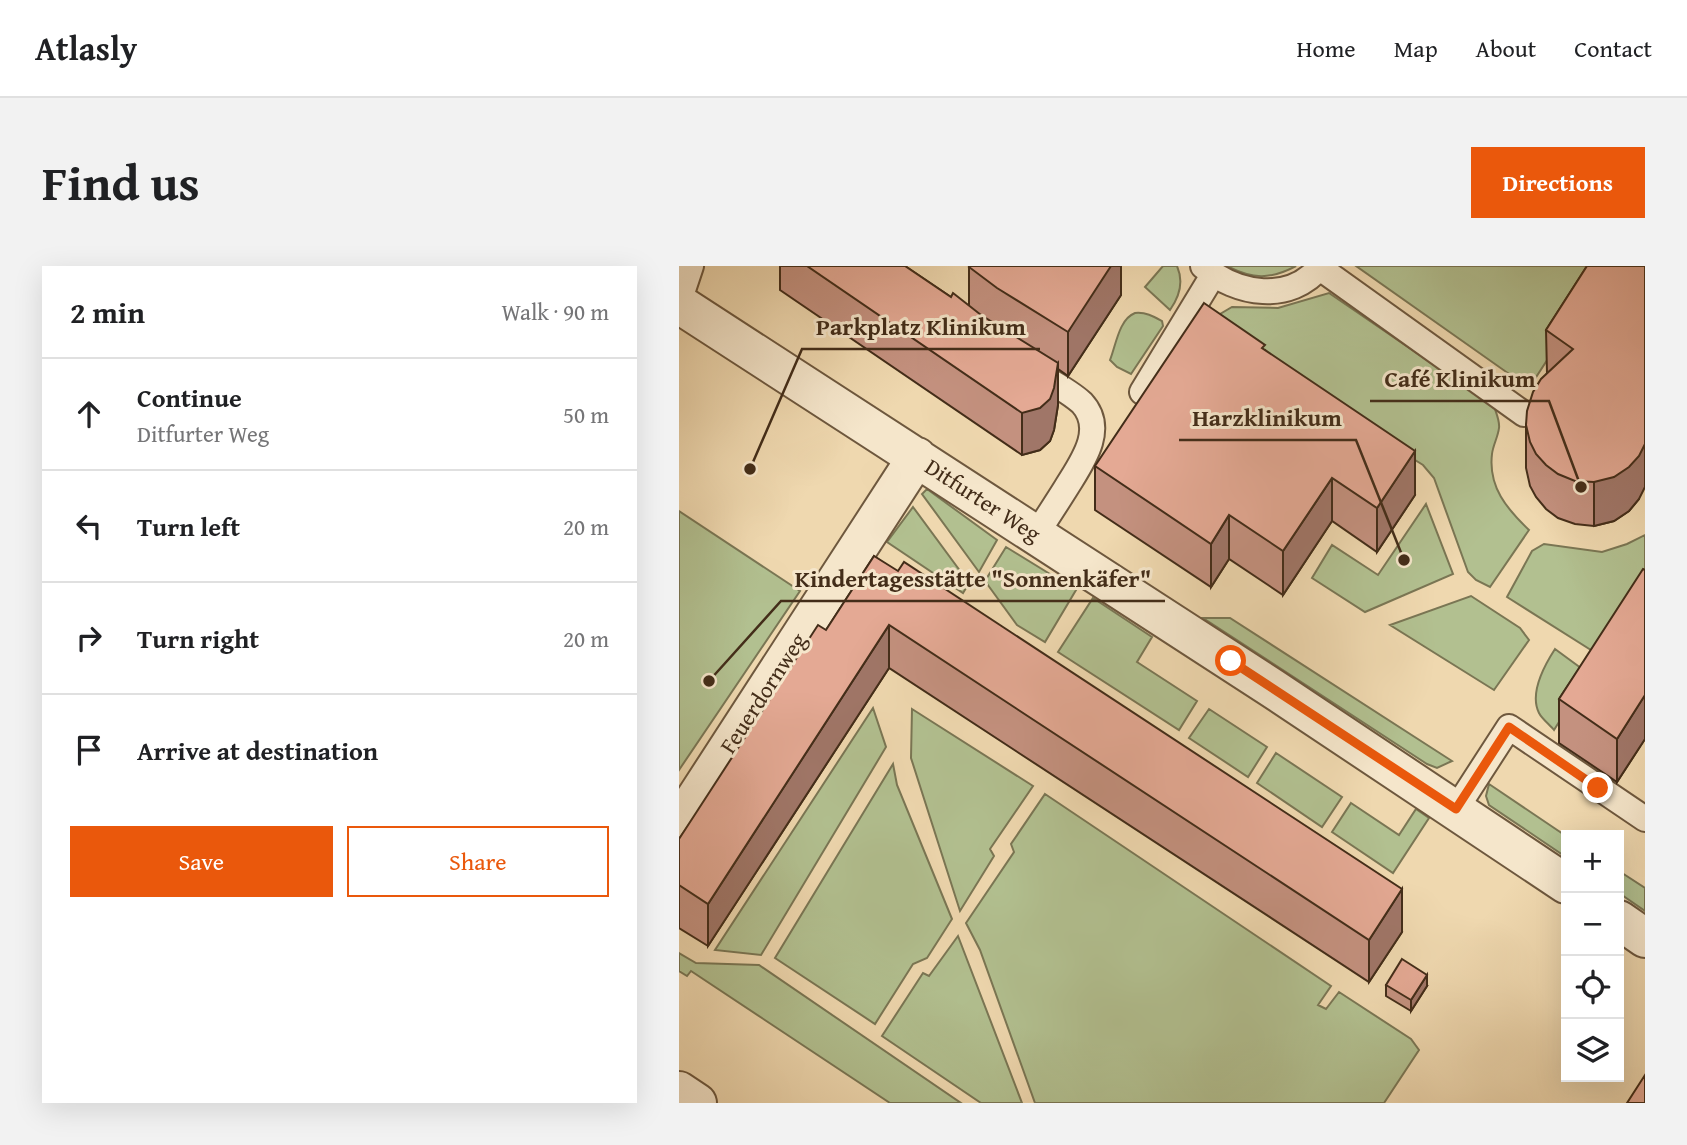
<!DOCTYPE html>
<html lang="en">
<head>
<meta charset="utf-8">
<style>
	body { margin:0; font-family:"Gentium Book Plus",serif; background:#f2f2f2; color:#202124 }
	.controls { position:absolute; right:21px; bottom:21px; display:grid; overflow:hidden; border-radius:0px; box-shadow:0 7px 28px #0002 }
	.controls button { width:63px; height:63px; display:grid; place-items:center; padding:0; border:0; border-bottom:2px solid #e0e0e0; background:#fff; color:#202124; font:35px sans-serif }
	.stop { position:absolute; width:21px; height:21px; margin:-16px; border:5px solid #ea580c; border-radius:50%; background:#fff }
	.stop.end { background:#ea580c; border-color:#fff; box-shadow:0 2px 7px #0008 }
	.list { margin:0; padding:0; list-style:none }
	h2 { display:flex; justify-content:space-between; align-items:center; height:91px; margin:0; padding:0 28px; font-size:30px }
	h2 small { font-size:23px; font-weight:400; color:#757577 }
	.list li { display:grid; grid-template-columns:46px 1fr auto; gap:21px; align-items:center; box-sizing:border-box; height:112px; padding:0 28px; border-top:2px solid #e0e0e0 }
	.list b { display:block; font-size:26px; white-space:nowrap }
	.list p { margin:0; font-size:23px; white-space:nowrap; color:#757577 }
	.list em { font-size:23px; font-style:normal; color:#757577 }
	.actions { display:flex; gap:14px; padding:21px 28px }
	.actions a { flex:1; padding:16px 0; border:2px solid #ea580c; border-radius:0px; text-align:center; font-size:24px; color:#ea580c }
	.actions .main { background:#ea580c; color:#fff }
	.icon { flex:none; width:38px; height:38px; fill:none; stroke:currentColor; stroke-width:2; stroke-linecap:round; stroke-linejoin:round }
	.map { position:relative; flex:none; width:966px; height:837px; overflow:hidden; border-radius:0px }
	header { display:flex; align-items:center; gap:42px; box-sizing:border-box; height:98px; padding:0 35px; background:#fff; border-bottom:2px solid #e0e0e0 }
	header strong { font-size:33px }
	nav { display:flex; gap:38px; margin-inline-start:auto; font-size:24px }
	.intro { display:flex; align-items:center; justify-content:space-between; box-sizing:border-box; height:168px; padding:0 42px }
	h1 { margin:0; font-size:49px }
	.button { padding:18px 32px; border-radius:0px; background:#ea580c; color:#fff; font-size:24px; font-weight:700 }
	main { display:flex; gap:42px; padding:0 42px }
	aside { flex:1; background:#fff; border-radius:0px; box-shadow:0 7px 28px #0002 }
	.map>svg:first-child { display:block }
	.green { fill:#b2c090; stroke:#7a7654; stroke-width:2 }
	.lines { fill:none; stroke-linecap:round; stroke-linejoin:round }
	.service-casing { stroke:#6e583e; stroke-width:28 }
	.minor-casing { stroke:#6e583e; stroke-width:42 }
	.service { stroke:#f5e6cb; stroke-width:24 }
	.minor { stroke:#f5e6cb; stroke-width:38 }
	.wall { fill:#c4917f; stroke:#432d19; stroke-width:2 }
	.shaded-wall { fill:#a07668; stroke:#432d19; stroke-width:2 }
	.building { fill:#e4a994; stroke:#432d19; stroke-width:2 }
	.route { stroke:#ea580c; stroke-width:9 }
	.labels { text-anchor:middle; stroke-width:6; stroke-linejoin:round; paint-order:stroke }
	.street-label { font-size:23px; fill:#432d19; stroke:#f5e6cb }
	.leader { fill:none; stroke:#432d19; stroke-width:2.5 }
	.callout-dot { fill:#432d19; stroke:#f5e6cb; stroke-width:2.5 }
	.callout-label { font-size:24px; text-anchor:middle; font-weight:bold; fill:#432d19; stroke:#f5e6cb; stroke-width:6; stroke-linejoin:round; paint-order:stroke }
</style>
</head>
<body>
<header>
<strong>Atlasly</strong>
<nav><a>Home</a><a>Map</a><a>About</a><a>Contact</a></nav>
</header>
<div class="intro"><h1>Find us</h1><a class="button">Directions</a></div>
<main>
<aside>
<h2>2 min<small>Walk · 90 m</small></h2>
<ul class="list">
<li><svg class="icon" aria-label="ahead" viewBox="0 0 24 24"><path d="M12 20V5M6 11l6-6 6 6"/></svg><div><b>Continue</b><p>Ditfurter Weg</p></div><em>50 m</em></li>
<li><svg class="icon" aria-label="left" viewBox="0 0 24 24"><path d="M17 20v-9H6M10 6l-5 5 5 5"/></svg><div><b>Turn left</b></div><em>20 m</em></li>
<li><svg class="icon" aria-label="right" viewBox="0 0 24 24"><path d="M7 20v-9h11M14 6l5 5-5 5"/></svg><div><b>Turn right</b></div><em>20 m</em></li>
<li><svg class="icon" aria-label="arrive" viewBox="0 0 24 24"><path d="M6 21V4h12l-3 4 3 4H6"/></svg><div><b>Arrive at destination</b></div></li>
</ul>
<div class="actions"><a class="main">Save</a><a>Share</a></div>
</aside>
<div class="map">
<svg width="966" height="837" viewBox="0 0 966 837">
	<rect width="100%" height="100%" fill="#efd8af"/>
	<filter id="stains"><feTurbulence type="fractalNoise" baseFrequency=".00286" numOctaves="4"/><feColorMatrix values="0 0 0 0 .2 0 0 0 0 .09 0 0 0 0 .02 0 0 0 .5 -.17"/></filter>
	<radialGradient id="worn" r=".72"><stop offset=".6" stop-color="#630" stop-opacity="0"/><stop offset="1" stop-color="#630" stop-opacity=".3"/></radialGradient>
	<path class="green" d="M 484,0 L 498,0 C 505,16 501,30 491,44 L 466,21 Z
		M 548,0 L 617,0 C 591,14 573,13 548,0 Z
		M 677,0 L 929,0 L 850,122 Z
		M 650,27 L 815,140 C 817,147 821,155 820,162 C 819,171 814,179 813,188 C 809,221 828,243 850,264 L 811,321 L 797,314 L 789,306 L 755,212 L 744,199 L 524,63 L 536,51 L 553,41 L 599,42 Z
		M 456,47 C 467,46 474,50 483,55 L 484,60 L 452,108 L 438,101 L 431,94 C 437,79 440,53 456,47 Z
		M 248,223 L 318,274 L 300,306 L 243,228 Z
		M 747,238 L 774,308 L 686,346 L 633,312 L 653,279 L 699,309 Z
		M 234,241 L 290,317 L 284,327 L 208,276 Z
		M 0,245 L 121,325 L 0,504 Z
		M 966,269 L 966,339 L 923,391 L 828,331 L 853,285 L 865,278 L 923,286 L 948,278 Z
		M 327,281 L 397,324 L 366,376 L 338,359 L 306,315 Z
		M 792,330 L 841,362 L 850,374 L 815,424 L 711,359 Z
		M 414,332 L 473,371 L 458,396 L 518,435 L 500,464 L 379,386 Z
		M 524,352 L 551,352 L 773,495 L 758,502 L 748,498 Z
		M 876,383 L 910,408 L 875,464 C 871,459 863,453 860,447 C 850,427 865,400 876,383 Z
		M 194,442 L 207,481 L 82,689 L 36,684 Z
		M 233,443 L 354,520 L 311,583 L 315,590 L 281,645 L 232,492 Z
		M 530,443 L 588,481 L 569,511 L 510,472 Z
		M 597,487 L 663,531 L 643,561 L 578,517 Z
		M 214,498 L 218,519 L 273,653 L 248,692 L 234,698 L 196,758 L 96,692 Z
		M 810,518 L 887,570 L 887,591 L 810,539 L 807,530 Z
		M 366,528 L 652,720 L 639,739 L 647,743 L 660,726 L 732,773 L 740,784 L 705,837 L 356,837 L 301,684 L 287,657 L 335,586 L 332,578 Z
		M 672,537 L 720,569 L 737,543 L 750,552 L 714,607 L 653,566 Z
		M 940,605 L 966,622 L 966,645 L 940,627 Z
		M 279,670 L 343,837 L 302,837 L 203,770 L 244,707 L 250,710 Z
		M 0,687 L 17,697 L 80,699 L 282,837 L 211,837 L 12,705 L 8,710 L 0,705 Z"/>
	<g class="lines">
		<g class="service-casing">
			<path id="service" d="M 524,0 C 558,29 611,38 642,0
				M 641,2 L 845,148
				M 0,36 L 12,0
				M 352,104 C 368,114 389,124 403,137 C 428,164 401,199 387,222 C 377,238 367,253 357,269
				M 463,126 L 534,9
				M 777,543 L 830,461 L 966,553"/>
		</g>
		<g class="minor-casing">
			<path id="minor" d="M 0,38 L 593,422 L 887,618
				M 0,558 L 238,191
				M 940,654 L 966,672
				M 0,825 L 18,837"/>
		</g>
		<use href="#service" class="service"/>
		<use href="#minor" class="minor"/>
	</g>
	<path class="wall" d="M 101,0 L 226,0 L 272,31 L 290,40 L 290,1 L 442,0 L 442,29 L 389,110 L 379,103 L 379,139 L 375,164 L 371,175 L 361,184 L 343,189 L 101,24 Z
		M 908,0 L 960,233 L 950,245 L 935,255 L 915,260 L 896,258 L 879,252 L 867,243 L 857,231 L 851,220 L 847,202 L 847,159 L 868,107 L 867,64 Z
		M 586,84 L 736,229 L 698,286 L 653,255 L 604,329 L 550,293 L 532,321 L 416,244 L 416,200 Z
		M 195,290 L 723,666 L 690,716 L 210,402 L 29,680 L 0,662 L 0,573 L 147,364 Z
		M 966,304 L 966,473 L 938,516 L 880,477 L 880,433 Z
		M 707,719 L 748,720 L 732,745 L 707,730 Z"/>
	<path class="shaded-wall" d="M 423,0 L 442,0 L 442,29 L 389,110 L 389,66 Z
		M 379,97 L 379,139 L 375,164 L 371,175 L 361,184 L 343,189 L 343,147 Z
		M 966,178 L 966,221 L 960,233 L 950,245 L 935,255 L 915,260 L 915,216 Z
		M 736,185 L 736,229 L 698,286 L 698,242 Z
		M 653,212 L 653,255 L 604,329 L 604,285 Z
		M 550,249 L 550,293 L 532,321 L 532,278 Z
		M 210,359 L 210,402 L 29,680 L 29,638 Z
		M 966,429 L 966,473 L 938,516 L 938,473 Z
		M 723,623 L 723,666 L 690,716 L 690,674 Z
		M 748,709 L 748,720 L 732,745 L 732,734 Z"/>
	<path class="building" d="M 128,0 L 226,0 L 272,31 L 274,27 L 302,49 L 379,97 L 375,122 L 371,133 L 361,142 L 343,147 Z
		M 291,0 L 432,0 L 389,66 L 318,22 L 290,1 Z
		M 908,0 L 966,0 L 966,178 L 960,190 L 950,201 L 935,211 L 915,216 L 896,215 L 879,208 L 867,199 L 857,188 L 851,176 L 847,159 L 848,145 L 854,126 L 862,113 L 894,83 L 867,64 Z
		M 525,37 L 586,79 L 583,82 L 736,185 L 698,242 L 653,212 L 604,285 L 550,249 L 532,278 L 416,200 Z
		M 195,290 L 219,305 L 225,296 L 723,623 L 690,674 L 210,359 L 29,638 L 0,619 L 0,573 L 139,359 L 147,364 Z
		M 964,303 L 966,304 L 966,429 L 938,473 L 880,433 Z
		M 723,693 L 748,709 L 732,734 L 707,719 Z
		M 966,809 L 966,837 L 948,837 Z"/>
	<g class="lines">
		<path class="route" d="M 552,395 L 777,543 L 830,461 L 919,522"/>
	</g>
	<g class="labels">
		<g class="street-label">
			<text transform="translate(304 234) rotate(33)" y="8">Ditfurter Weg</text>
			<text transform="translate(84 427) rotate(-57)" y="8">Feuerdornweg</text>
		</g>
	</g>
	<path class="leader" d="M71 203L123 83H361M902 221L870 135H691M725 294L677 174H500M30 415L102 335H486"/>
	<g class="callout-dot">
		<circle cx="71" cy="203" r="7"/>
		<circle cx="902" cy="221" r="7"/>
		<circle cx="725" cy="294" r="7"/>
		<circle cx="30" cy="415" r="7"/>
	</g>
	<g class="callout-label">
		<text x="242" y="69">Parkplatz Klinikum</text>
		<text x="781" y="121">Café Klinikum</text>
		<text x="588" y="160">Harzklinikum</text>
		<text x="294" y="321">Kindertagesstätte "Sonnenkäfer"</text>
	</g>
	<rect width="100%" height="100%" filter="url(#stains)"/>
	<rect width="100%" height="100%" fill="url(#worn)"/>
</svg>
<div class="controls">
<button>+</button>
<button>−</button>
<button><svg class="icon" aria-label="locate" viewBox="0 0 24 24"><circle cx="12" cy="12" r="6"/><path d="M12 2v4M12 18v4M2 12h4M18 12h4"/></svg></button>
<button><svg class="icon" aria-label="layers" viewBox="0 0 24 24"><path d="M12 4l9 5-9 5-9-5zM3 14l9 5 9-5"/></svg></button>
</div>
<div class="stop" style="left:552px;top:395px"></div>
<div class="stop end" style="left:919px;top:522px"></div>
</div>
</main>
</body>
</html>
